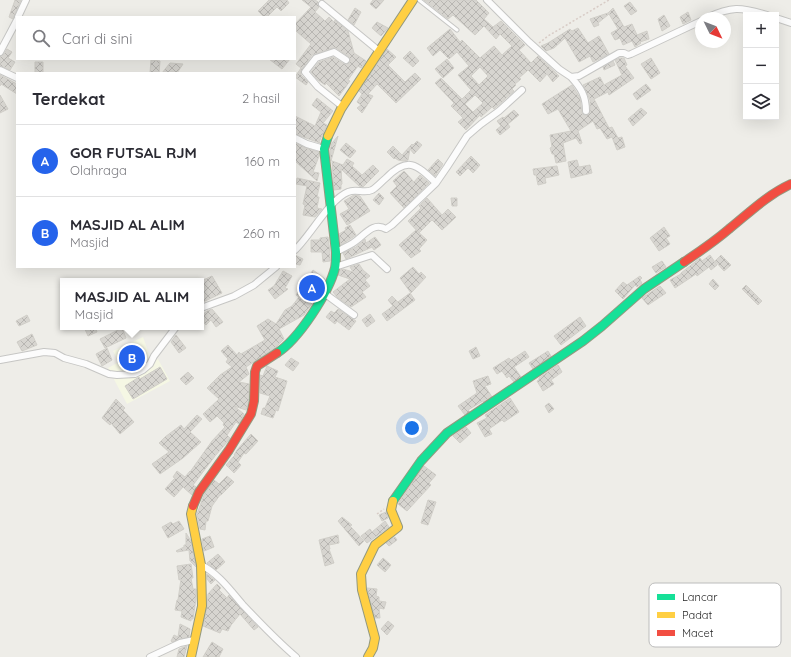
<!DOCTYPE html>
<html lang="id">
<head>
<meta charset="utf-8">
<style>
	body { margin:0; font-family:Quicksand,sans-serif; background:#f7f7f7; color:#2b2b33 }
	.controls { position:absolute; right:12px; top:12px; display:grid; overflow:hidden; border-radius:0px; box-shadow:0 4px 16px #0002 }
	.controls button { width:36px; height:36px; display:grid; place-items:center; padding:0; border:0; border-bottom:1px solid #e1e1e2; background:#fff; color:#2b2b33; font:20px sans-serif }
	.compass { position:absolute; left:695px; top:12px; width:36px; height:36px; border-radius:50%; background:#fff; box-shadow:0 4px 16px #0002; rotate:133deg }
	.you { position:absolute; left:412px; top:428px; width:14px; height:14px; margin:-10px; border:3px solid #fff; border-radius:50%; background:#1a73e8; box-shadow:0 0 0 6px #1a73e833 }
	.badge { display:grid; place-items:center; width:26px; height:26px; border-radius:50%; background:#2563eb; color:#fff; font-size:13px; font-weight:700 }
	.pin { position:absolute; translate:-50% -50%; border:2px solid #fff; box-shadow:0 1px 4px #0006 }
	.popup { position:absolute; left:60px; top:278px; width:144px; height:52px; box-sizing:border-box; display:grid; place-content:center; border-radius:0px; background:#fff; filter:drop-shadow(0 1px 3px #0005); font-size:13px; white-space:nowrap; color:#7c7c81 }
	.popup b { font-size:15px; color:#2b2b33 }
	.popup::after { content:''; position:absolute; left:50%; top:100%; margin-left:-8px; border:8px solid transparent; border-top-color:#fff }
	.list { margin:0; padding:0; list-style:none }
	h2 { display:flex; justify-content:space-between; align-items:center; height:52px; margin:0; padding:0 16px; font-size:17px }
	h2 small { font-size:13px; font-weight:400; color:#7c7c81 }
	.list li { display:grid; grid-template-columns:26px 1fr auto; gap:12px; align-items:center; box-sizing:border-box; height:72px; padding:0 16px; border-top:1px solid #e1e1e2 }
	.list b { display:block; font-size:15px; white-space:nowrap }
	.list p { margin:0; font-size:13px; white-space:nowrap; color:#7c7c81 }
	.list em { font-size:13px; font-style:normal; color:#7c7c81 }
	.icon { flex:none; width:22px; height:22px; fill:none; stroke:currentColor; stroke-width:2; stroke-linecap:round; stroke-linejoin:round }
	.map { position:relative; flex:none; width:791px; height:657px; overflow:hidden }
	.search { position:absolute; background:#fff; box-shadow:0 4px 16px #0002; left:16px; top:16px; width:280px; height:44px; display:flex; align-items:center; gap:10px; box-sizing:border-box; padding:0 14px; border-radius:0px; color:#7c7c81; font-size:15px }
	.panel { position:absolute; background:#fff; box-shadow:0 4px 16px #0002; left:16px; top:72px; width:280px; height:196px; border-radius:0px }
	.map>svg:first-child { display:block }
	.education { fill:#f5f7e4; fill-rule:evenodd }
	.building { fill:url(#building-cross-hatch); stroke:#d1cfc9; fill-rule:evenodd }
	.lines { fill:none; stroke-linecap:round; stroke-linejoin:round }
	.lane-casing { stroke:#c6c6c4; stroke-width:5 }
	.street-casing { stroke:#c6c6c4; stroke-width:8 }
	.fast-casing { stroke:#93997f; stroke-width:10 }
	.slow-casing { stroke:#93997f; stroke-width:10 }
	.jam-casing { stroke:#93997f; stroke-width:10 }
	.path { stroke:#d8ccc6; stroke-width:1.5; stroke-dasharray:2 2; stroke-linecap:butt }
	.lane { stroke:#fcfcfc; stroke-width:3 }
	.street { stroke:#fcfcfc; stroke-width:6 }
	.fast { stroke:#16e098; stroke-width:8 }
	.slow { stroke:#ffcf43; stroke-width:8 }
	.jam { stroke:#f24e42; stroke-width:8 }
	.key { fill:#fff; stroke:#bcbcbc; stroke-width:1 }
	.key-label { font-size:11px; fill:#1f1f1f }
</style>
</head>
<body>
<div class="map">
<svg width="791" height="657" viewBox="0 0 791 657">
	<defs>
		<pattern id="building-cross-hatch" width="8" height="8" patternUnits="userSpaceOnUse"><rect width="8" height="8" fill="#d7d5d0"/><path d="M0 0l8 8M0 8l8-8" fill="none" stroke="#b8b6b2"/></pattern>
	</defs>
	<rect width="100%" height="100%" fill="#eeede8"/>
	<path class="education" d="M 143,337 L 152,362 L 158,359 L 170,381 L 127,404 L 108,368 L 119,362 L 113,351 ZM 135,345 L 144,361 L 129,370 L 120,354 ZM 160,367 L 148,390 L 141,378 ZM 125,386 L 147,390 L 133,399 Z"/>
	<path class="building" d="M 15,0 L 21,0 L 13,19 L 9,17 Z
		M 269,0 L 287,0 L 289,3 L 281,11 L 277,7 L 267,17 L 264,17 L 258,11 Z
		M 302,0 L 315,0 L 318,2 L 319,7 L 315,12 L 325,21 L 329,17 L 334,22 L 335,20 L 348,31 L 354,53 L 366,61 L 361,68 L 358,66 L 348,80 L 350,81 L 339,96 L 326,83 L 325,85 L 318,80 L 311,72 L 319,62 L 333,57 L 344,64 L 349,63 L 350,60 L 349,57 L 336,48 L 333,48 L 312,55 L 301,71 L 301,75 L 308,82 L 306,85 L 295,77 L 301,68 L 296,64 L 311,44 L 295,30 L 295,24 L 311,7 Z
		M 373,0 L 384,0 L 376,9 L 370,4 Z
		M 424,0 L 476,0 L 489,13 L 484,19 L 493,27 L 501,21 L 525,45 L 519,50 L 531,63 L 538,56 L 559,76 L 553,82 L 547,74 L 540,82 L 528,70 L 519,78 L 521,79 L 515,84 L 516,85 L 512,89 L 514,91 L 494,109 L 492,107 L 481,117 L 480,115 L 466,130 L 458,122 L 463,118 L 451,106 L 454,103 L 435,83 L 441,78 L 462,99 L 471,90 L 458,75 L 469,66 L 457,52 L 449,59 L 440,50 L 433,56 L 427,48 L 450,29 L 460,42 L 462,40 L 480,58 L 494,46 L 502,55 L 512,46 L 500,34 L 496,39 L 484,26 L 475,35 L 453,15 L 448,19 ZM 480,67 L 488,76 L 479,85 L 471,76 ZM 475,95 L 483,103 L 473,112 L 465,104 Z
		M 630,2 L 637,11 L 631,15 L 624,6 Z
		M 355,8 L 361,12 L 354,25 L 348,20 Z
		M 613,8 L 624,27 L 632,24 L 637,35 L 647,31 L 649,39 L 640,42 L 641,43 L 635,47 L 632,41 L 623,45 L 620,38 L 615,40 L 611,33 L 618,29 L 609,14 L 598,23 L 599,25 L 594,27 L 590,19 L 608,13 Z
		M 688,12 L 691,20 L 683,24 L 680,17 Z
		M 664,15 L 670,26 L 662,31 L 658,19 Z
		M 377,22 L 388,28 L 381,36 L 372,28 Z
		M 578,28 L 588,43 L 599,36 L 609,54 L 593,62 L 590,56 L 579,62 L 565,38 L 554,48 L 546,51 L 541,46 L 548,43 L 570,29 L 572,31 Z
		M 7,49 L 12,52 L 8,58 L 15,62 L 10,70 L 0,66 L 0,56 L 4,54 Z
		M 387,49 L 396,57 L 388,65 L 405,82 L 415,73 L 421,79 L 396,103 L 377,84 L 368,94 L 373,96 L 362,113 L 357,108 L 361,105 L 357,102 L 362,94 L 359,91 Z
		M 410,51 L 419,61 L 413,67 L 403,58 Z
		M 620,58 L 624,58 L 627,65 L 625,66 L 634,78 L 609,95 L 608,92 L 594,99 L 609,128 L 612,127 L 618,138 L 622,137 L 625,147 L 617,150 L 612,137 L 607,139 L 600,128 L 597,129 L 593,121 L 578,131 L 582,143 L 580,144 L 576,138 L 563,143 L 566,161 L 556,163 L 554,154 L 552,154 L 550,148 L 552,147 L 550,135 L 571,131 L 558,109 L 548,114 L 542,104 L 572,85 L 580,98 L 582,113 L 584,115 L 588,115 L 590,111 L 590,100 L 583,85 L 600,77 L 604,85 L 622,75 L 615,60 Z
		M 651,58 L 660,73 L 651,79 L 641,64 Z
		M 269,59 L 290,59 L 282,69 Z
		M 447,59 L 454,68 L 443,78 L 435,69 Z
		M 151,60 L 160,61 L 159,73 L 150,73 Z
		M 613,61 L 615,65 L 604,70 L 603,67 Z
		M 35,62 L 43,62 L 43,73 L 35,73 Z
		M 170,63 L 183,64 L 177,73 L 162,73 Z
		M 0,75 L 17,84 L 17,94 L 1,84 L 0,86 Z
		M 646,84 L 651,90 L 637,100 L 633,94 Z
		M 0,95 L 8,109 L 0,113 Z
		M 317,98 L 333,111 L 323,123 L 327,125 L 319,142 L 320,143 L 295,134 L 295,116 L 315,126 L 321,112 L 312,105 Z
		M 641,108 L 647,113 L 633,126 L 628,119 Z
		M 514,110 L 519,115 L 508,124 L 510,127 L 500,135 L 496,130 L 501,126 L 497,121 L 503,117 L 504,118 Z
		M 338,136 L 331,161 L 330,150 L 332,143 Z
		M 417,141 L 422,145 L 414,154 L 410,149 L 408,160 L 403,161 L 398,160 L 395,158 L 394,159 L 387,152 L 393,146 L 402,155 L 412,144 L 413,145 Z
		M 295,143 L 306,148 L 319,152 L 319,156 L 313,172 L 319,173 L 317,181 L 295,161 Z
		M 346,143 L 356,151 L 350,158 L 340,150 Z
		M 471,156 L 480,165 L 473,173 L 468,168 L 460,176 L 456,172 Z
		M 347,159 L 354,163 L 352,166 L 362,175 L 373,165 L 379,171 L 363,187 L 359,186 L 341,169 L 342,184 L 341,185 L 341,189 L 334,190 L 332,161 L 343,165 Z
		M 438,159 L 443,164 L 435,176 L 428,170 Z
		M 577,160 L 579,167 L 590,165 L 592,173 L 571,178 L 568,162 Z
		M 557,166 L 559,175 L 545,178 L 546,183 L 538,185 L 536,175 L 534,175 L 533,169 Z
		M 404,171 L 414,182 L 420,175 L 429,183 L 404,208 L 390,193 L 397,186 L 393,181 Z
		M 297,178 L 320,183 L 317,197 L 319,197 L 317,208 L 322,209 L 315,217 L 303,215 L 305,205 L 303,204 L 307,186 L 296,184 Z
		M 379,193 L 384,198 L 379,205 L 373,200 Z
		M 354,195 L 360,196 L 370,211 L 347,225 L 340,214 L 349,209 L 344,201 Z
		M 427,198 L 442,215 L 448,209 L 456,217 L 442,230 L 432,220 L 419,233 L 408,221 L 421,208 L 419,206 Z
		M 451,198 L 457,198 L 457,206 L 452,206 Z
		M 350,225 L 356,235 L 341,245 L 339,234 L 346,230 L 345,228 Z
		M 664,227 L 670,236 L 666,238 L 670,244 L 659,251 L 650,238 Z
		M 416,230 L 427,240 L 419,249 L 421,251 L 411,258 L 399,245 Z
		M 328,237 L 330,252 L 330,261 L 323,262 L 322,252 L 311,252 L 311,240 L 320,240 L 320,238 Z
		M 375,237 L 381,245 L 374,250 L 372,247 L 346,259 L 343,253 L 356,247 L 365,239 L 366,243 Z
		M 295,255 L 303,259 L 300,265 L 295,264 Z
		M 710,255 L 717,265 L 711,270 L 709,267 L 697,276 L 696,274 L 675,288 L 670,280 L 681,274 L 681,273 L 700,258 L 702,261 Z
		M 721,255 L 731,265 L 724,271 L 715,261 Z
		M 662,261 L 666,267 L 656,273 L 652,267 Z
		M 359,264 L 363,270 L 370,276 L 365,280 L 370,286 L 362,292 L 366,297 L 351,307 L 338,298 L 333,292 L 350,279 L 338,275 L 340,270 L 343,269 L 353,272 L 350,267 Z
		M 413,267 L 419,274 L 421,272 L 426,277 L 411,293 L 400,278 Z
		M 313,270 L 325,279 L 311,305 L 304,315 L 279,329 L 284,339 L 276,347 L 246,367 L 249,374 L 239,382 L 249,384 L 249,400 L 246,410 L 234,406 L 244,414 L 239,424 L 236,422 L 227,435 L 230,438 L 228,441 L 215,456 L 193,485 L 196,487 L 192,495 L 183,487 L 174,497 L 165,489 L 175,478 L 173,477 L 177,471 L 185,477 L 190,471 L 190,472 L 212,441 L 225,427 L 223,425 L 224,423 L 217,416 L 210,422 L 203,414 L 219,399 L 207,388 L 220,375 L 232,367 L 226,362 L 228,359 L 221,351 L 228,345 L 237,355 L 239,352 L 241,354 L 265,340 L 257,326 L 268,319 L 276,324 L 285,310 L 292,306 L 299,297 L 296,295 Z
		M 283,271 L 292,276 L 285,288 L 288,289 L 275,299 L 268,290 L 274,286 Z
		M 212,276 L 222,293 L 201,303 L 201,281 Z
		M 640,276 L 642,278 L 640,280 L 642,283 L 637,287 L 635,285 L 623,299 L 615,291 L 623,282 L 627,285 Z
		M 713,279 L 719,286 L 715,290 L 709,284 Z
		M 746,285 L 762,301 L 758,305 L 742,289 Z
		M 660,286 L 666,293 L 648,305 L 642,298 Z
		M 410,293 L 415,300 L 387,321 L 382,314 L 393,306 L 388,300 L 392,296 L 398,302 Z
		M 212,309 L 223,322 L 216,327 L 211,320 L 206,325 L 201,319 L 201,316 L 207,311 Z
		M 338,309 L 356,321 L 349,330 L 337,321 L 335,324 L 326,317 L 331,311 L 334,313 Z
		M 370,314 L 375,321 L 367,327 L 362,320 Z
		M 27,315 L 30,321 L 19,326 L 16,321 Z
		M 580,317 L 586,326 L 561,345 L 554,336 Z
		M 84,327 L 95,327 L 97,332 L 88,336 Z
		M 122,328 L 126,338 L 105,348 L 100,339 Z
		M 32,334 L 37,345 L 22,351 L 17,342 Z
		M 176,335 L 186,348 L 179,353 L 171,342 Z
		M 135,345 L 144,361 L 129,370 L 120,354 Z
		M 476,347 L 480,356 L 473,359 L 469,351 Z
		M 107,348 L 112,360 L 102,366 L 96,354 Z
		M 525,351 L 529,357 L 514,367 L 521,377 L 514,382 L 509,376 L 507,378 L 502,371 L 497,374 L 493,368 L 509,358 L 511,360 Z
		M 548,351 L 551,356 L 533,369 L 529,363 Z
		M 291,358 L 299,363 L 293,371 L 285,365 Z
		M 558,365 L 562,372 L 551,380 L 554,384 L 543,391 L 537,381 L 539,380 L 539,378 Z
		M 267,366 L 278,371 L 275,377 L 287,381 L 278,411 L 276,410 L 273,418 L 261,414 L 263,408 L 265,408 L 270,396 L 260,393 L 260,375 L 263,376 Z
		M 160,367 L 167,379 L 133,399 L 125,386 L 139,377 L 140,379 Z
		M 188,372 L 194,378 L 186,385 L 180,379 Z
		M 488,376 L 491,384 L 485,386 L 492,397 L 484,402 L 483,401 L 468,410 L 470,412 L 465,415 L 458,406 L 477,393 L 473,381 Z
		M 510,398 L 519,412 L 504,422 L 502,420 L 489,429 L 492,434 L 485,437 L 477,423 L 487,418 L 485,415 Z
		M 116,399 L 125,408 L 123,410 L 134,422 L 120,434 L 111,423 L 110,425 L 102,418 Z
		M 549,403 L 554,409 L 549,413 L 545,406 Z
		M 197,415 L 202,419 L 190,432 L 201,442 L 183,458 L 160,474 L 152,464 L 169,452 L 159,443 L 165,437 L 181,425 L 184,429 Z
		M 466,427 L 471,433 L 460,443 L 453,436 Z
		M 251,434 L 258,441 L 246,454 L 244,453 L 238,462 L 241,465 L 234,473 L 226,465 L 235,455 L 234,455 L 237,450 Z
		M 424,466 L 436,475 L 429,483 L 431,485 L 407,511 L 398,504 Z
		M 227,476 L 234,482 L 221,495 L 220,495 L 212,506 L 208,521 L 206,521 L 205,530 L 200,529 L 197,514 L 204,495 L 214,480 L 219,484 Z
		M 428,500 L 436,502 L 428,525 L 421,523 Z
		M 386,512 L 388,518 L 382,521 L 379,515 Z
		M 342,517 L 352,525 L 350,526 L 364,541 L 359,546 L 338,521 Z
		M 179,521 L 184,529 L 168,538 L 162,527 L 171,522 L 173,524 Z
		M 385,521 L 389,527 L 367,543 L 361,536 L 370,529 L 372,532 Z
		M 186,533 L 191,541 L 196,567 L 190,561 L 189,550 L 177,552 L 176,551 L 184,547 L 184,545 L 186,545 Z
		M 338,535 L 339,543 L 329,545 L 330,549 L 329,549 L 334,563 L 325,566 L 319,540 Z
		M 210,536 L 214,547 L 204,551 L 202,539 Z
		M 395,537 L 397,540 L 389,546 L 386,543 Z
		M 218,554 L 225,562 L 216,570 L 207,563 Z
		M 383,558 L 391,565 L 385,572 L 377,565 Z
		M 191,564 L 193,578 L 191,578 L 193,589 L 196,589 L 196,599 L 193,619 L 191,619 L 191,621 L 181,617 L 182,611 L 175,610 L 177,600 L 178,600 L 181,579 L 179,580 L 177,566 Z
		M 207,574 L 215,580 L 211,584 L 207,579 Z
		M 217,584 L 221,588 L 219,590 L 227,598 L 229,595 L 258,627 L 254,630 L 240,614 L 231,625 L 228,631 L 222,629 L 220,633 L 203,626 L 207,607 L 208,594 Z
		M 367,588 L 377,589 L 376,596 L 379,597 L 379,601 L 386,602 L 384,609 L 379,608 L 380,618 L 375,618 Z
		M 388,621 L 394,626 L 387,635 L 381,629 Z
		M 180,624 L 190,629 L 189,637 L 172,642 L 171,641 L 174,635 L 178,637 Z
		M 212,642 L 223,649 L 219,657 L 203,657 Z
		M 187,646 L 184,657 L 177,657 L 179,649 Z"/>
	<g class="lines">
		<g class="lane-casing">
			<path id="lane" d="M 419,0 L 457,30"/>
		</g>
		<g class="street-casing">
			<path id="street" d="M 487,0 L 529,42 L 559,69 L 571,77 L 579,76 L 619,53 L 624,53 L 628,55 L 631,54 L 701,21
				M 322,4 L 379,51
				M 18,17 L 26,0
				M 706,18 C 732,6 740,7 767,15
				M 776,18 L 791,23
				M 0,52 L 17,20
				M 0,70 L 17,78
				M 571,77 C 581,88 586,96 586,111
				M 343,107 L 318,87 L 305,72 L 316,58 L 334,52 L 346,60
				M 295,138 L 307,144 L 324,149
				M 295,250 C 310,236 330,199 348,192 C 356,188 364,194 372,190 C 377,187 381,182 386,178 C 408,156 416,164 436,183
				M 336,252 C 342,249 348,246 353,243 C 364,236 373,221 386,229 L 392,225 L 436,183 L 447,167 L 467,136 L 481,124 L 499,111 L 522,90
				M 335,267 L 372,255 L 387,269
				M 324,293 L 354,315
				M 201,308 L 234,296 L 254,285 L 276,267
				M 0,360 L 44,352 L 55,353 L 64,358 L 86,364 L 109,374 L 117,375 L 135,374 L 143,370 L 150,364 L 154,356 L 176,327
				M 201,565 C 218,573 231,591 243,605 C 260,623 277,641 296,657
				M 150,657 L 180,643 L 194,640"/>
		</g>
		<g class="fast-casing">
			<path id="fast" d="M 277,353 C 299,339 329,292 335,268 C 336,263 336,257 336,252 L 324,149 L 328,136
				M 393,501 L 421,461 L 447,433 L 583,341 L 602,326 L 644,289 L 684,262"/>
		</g>
		<g class="slow-casing">
			<path id="slow" d="M 328,136 L 341,109 L 413,0
				M 191,657 L 202,606 L 201,565 L 191,514 L 193,506
				M 368,657 L 373,648 L 375,638 L 362,590 L 361,574 L 375,545 L 398,527 L 391,510 L 393,501"/>
		</g>
		<g class="jam-casing">
			<path id="jam" d="M 684,262 C 699,252 715,241 729,229 C 749,213 767,195 791,184
				M 193,506 L 199,492 L 229,450 L 251,414 L 254,401 L 255,372 L 257,366 L 277,353"/>
		</g>
		<path class="path" d="M 539,43 L 548,36 L 609,0
			M 377,514 L 384,509"/>
		<use href="#lane" class="lane"/>
		<use href="#street" class="street"/>
		<use href="#fast" class="fast"/>
		<use href="#slow" class="slow"/>
		<use href="#jam" class="jam"/>
	</g>
	<rect x="649" y="583" width="132" height="64" rx="6" class="key"/>
	<rect x="657" y="594" width="18" height="6" fill="#16e098"/>
	<rect x="657" y="612" width="18" height="6" fill="#ffcf43"/>
	<rect x="657" y="630" width="18" height="6" fill="#f24e42"/>
	<g class="key-label">
		<text x="682" y="601">Lancar</text>
		<text x="682" y="619">Padat</text>
		<text x="682" y="637">Macet</text>
	</g>
</svg>
<div class="controls">
<button>+</button>
<button>−</button>
<button><svg class="icon" aria-label="layers" viewBox="0 0 24 24"><path d="M12 4l9 5-9 5-9-5zM3 14l9 5 9-5"/></svg></button>
</div>
<svg class="compass" viewBox="-18 -18 36 36"><path d="M0-13l5 13h-10z" fill="#e53935"/><path d="M0 13l5-13h-10z" fill="#7c7c81"/></svg>
<div class="you"></div>
<div class="pin badge" style="left:312px;top:288px">A</div>
<div class="pin badge" style="left:132px;top:358px">B</div>
<div class="popup"><b>MASJID AL ALIM</b>Masjid</div>
<div class="search"><svg class="icon" aria-label="search" viewBox="0 0 24 24"><circle cx="10" cy="10" r="6"/><path d="M15 15l6 6"/></svg>Cari di sini</div>
<section class="panel">
<h2>Terdekat<small>2 hasil</small></h2>
<ul class="list">
<li><span class="badge">A</span><div><b>GOR FUTSAL RJM</b><p>Olahraga</p></div><em>160 m</em></li>
<li><span class="badge">B</span><div><b>MASJID AL ALIM</b><p>Masjid</p></div><em>260 m</em></li>
</ul>
</section>
</div>
</body>
</html>
